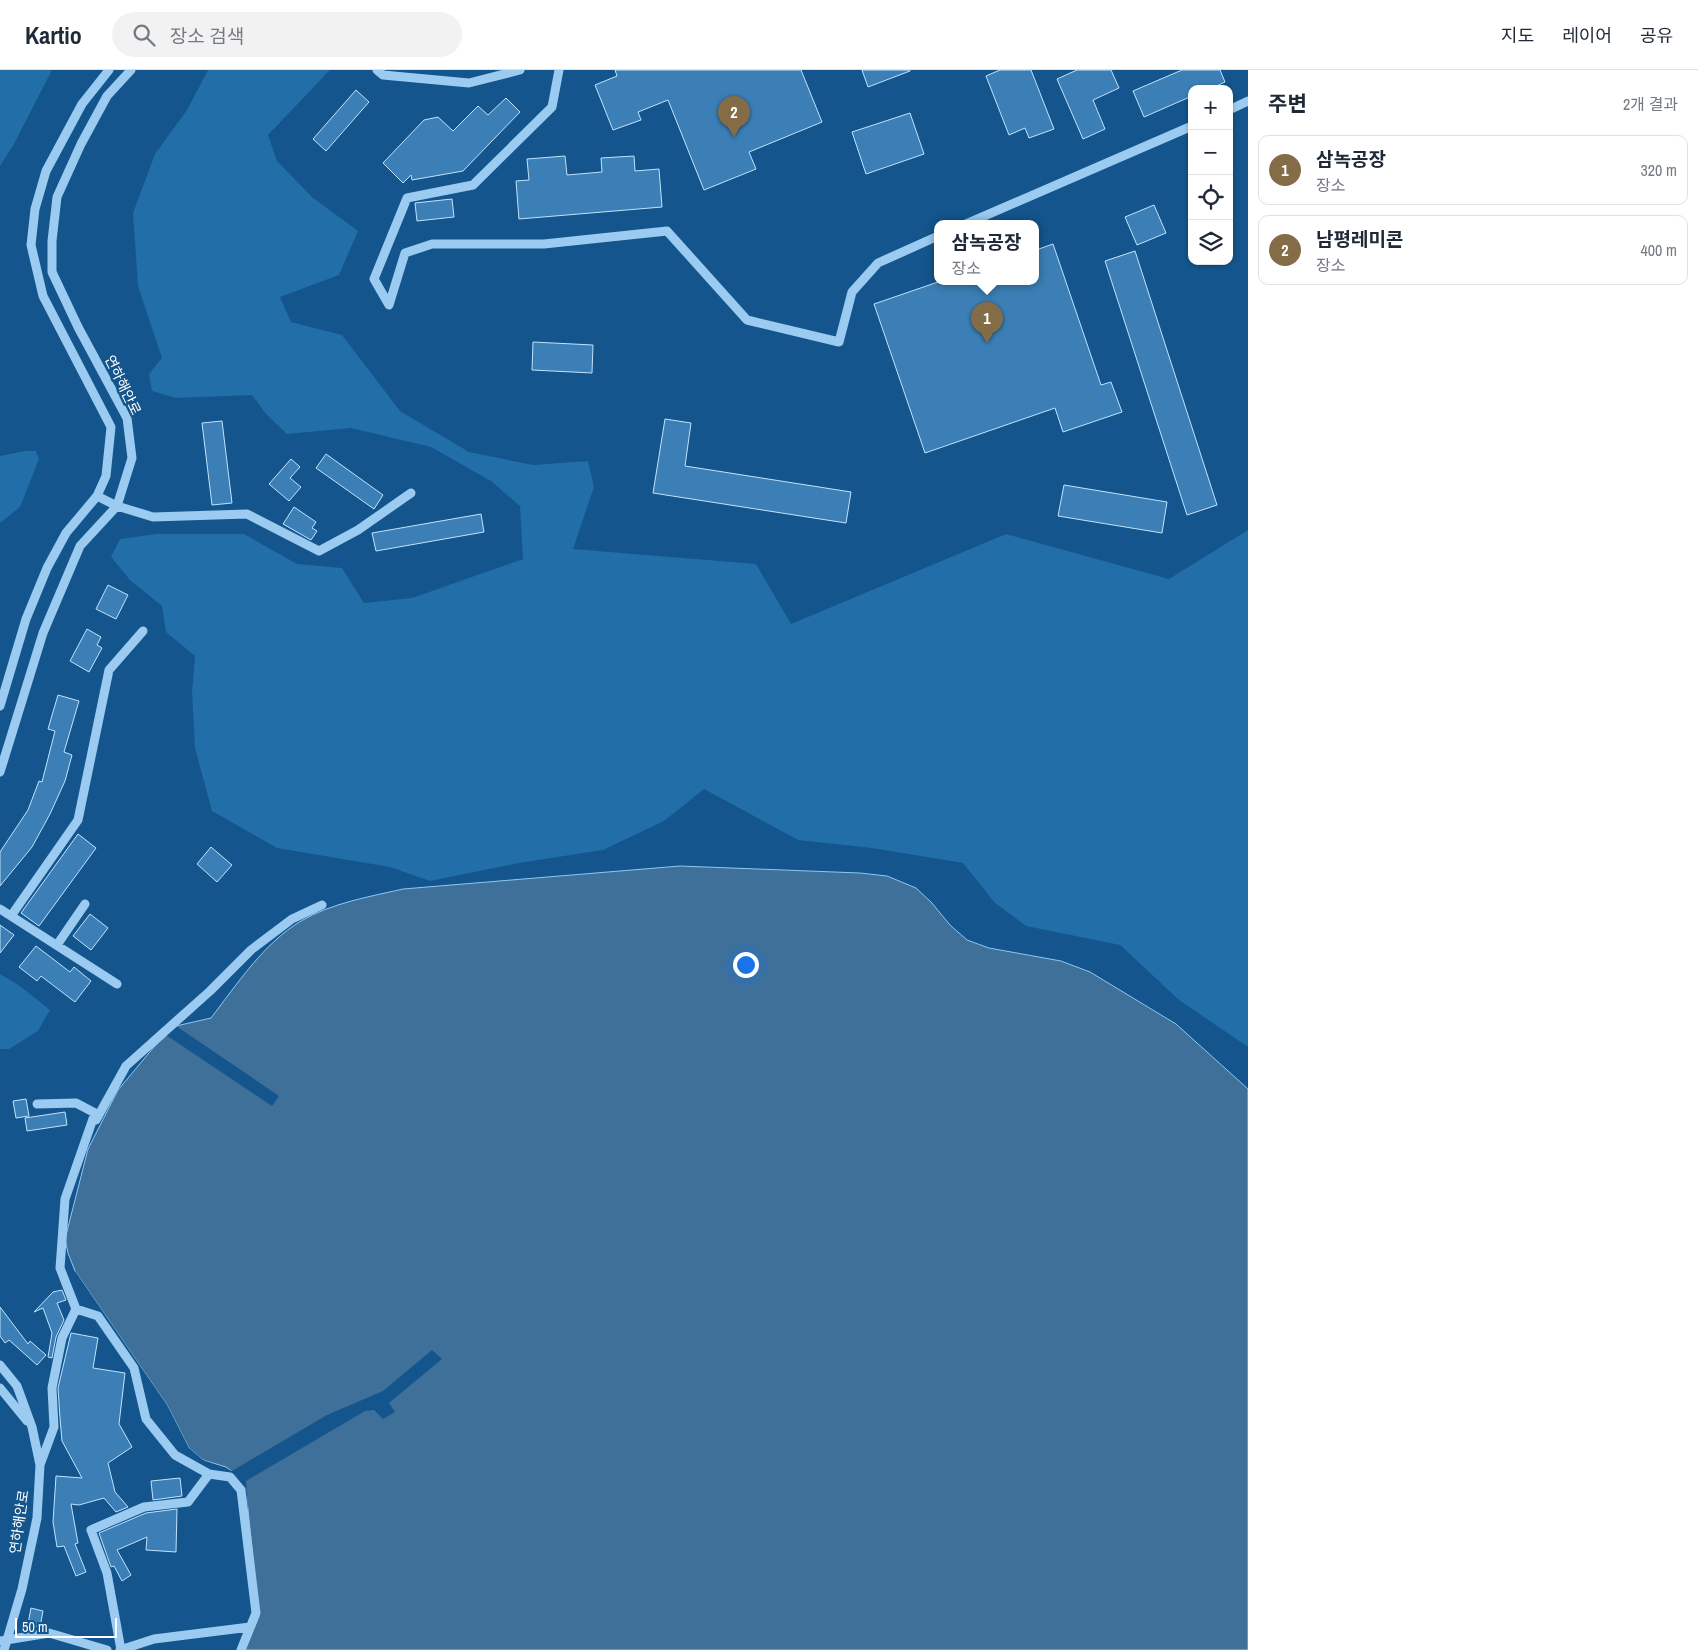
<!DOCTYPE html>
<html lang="ko">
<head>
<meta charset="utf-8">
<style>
	body { margin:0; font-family:"Archivo Narrow","Noto Sans KR",sans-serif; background:#f2f2f3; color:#1f2937 }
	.controls { position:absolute; right:15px; top:15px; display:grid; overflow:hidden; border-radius:10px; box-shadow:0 1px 4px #0004 }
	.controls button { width:45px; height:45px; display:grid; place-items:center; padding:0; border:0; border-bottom:1px solid #e0e1e3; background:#fff; color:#1f2937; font:25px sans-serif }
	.scale { position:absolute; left:15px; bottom:12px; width:102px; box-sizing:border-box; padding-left:5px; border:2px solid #fff; border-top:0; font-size:14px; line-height:18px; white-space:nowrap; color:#fff; -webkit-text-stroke:4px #13558c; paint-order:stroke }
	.you { position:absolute; left:745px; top:894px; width:18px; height:18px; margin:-12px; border:4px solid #fff; border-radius:50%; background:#1a73e8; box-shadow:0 0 0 8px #1a73e833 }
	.badge { display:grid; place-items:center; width:32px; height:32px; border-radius:50%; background:#846c47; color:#fff; font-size:16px; font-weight:700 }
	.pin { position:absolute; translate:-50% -41px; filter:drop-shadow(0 1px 2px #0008) }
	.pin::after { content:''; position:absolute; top:26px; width:18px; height:15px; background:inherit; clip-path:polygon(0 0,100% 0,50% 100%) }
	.popup { position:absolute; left:934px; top:150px; width:105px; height:65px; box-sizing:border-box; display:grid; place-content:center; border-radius:10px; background:#fff; filter:drop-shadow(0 1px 4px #0005); font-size:16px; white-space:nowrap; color:#747a83 }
	.popup b { font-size:19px; color:#1f2937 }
	.popup::after { content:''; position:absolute; left:50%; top:100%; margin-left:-10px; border:10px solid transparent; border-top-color:#fff }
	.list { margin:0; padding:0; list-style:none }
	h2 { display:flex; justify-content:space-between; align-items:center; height:65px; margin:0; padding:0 20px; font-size:21px }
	h2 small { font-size:16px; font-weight:400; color:#747a83 }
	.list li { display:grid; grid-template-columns:32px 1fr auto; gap:15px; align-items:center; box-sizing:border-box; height:70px; margin:0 10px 10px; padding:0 10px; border:1px solid #e0e1e3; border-radius:10px }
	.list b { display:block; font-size:19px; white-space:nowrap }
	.list p { margin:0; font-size:16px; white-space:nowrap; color:#747a83 }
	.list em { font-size:16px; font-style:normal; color:#747a83 }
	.icon { flex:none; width:28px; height:28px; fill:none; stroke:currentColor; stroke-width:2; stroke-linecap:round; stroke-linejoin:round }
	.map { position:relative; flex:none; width:1248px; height:1580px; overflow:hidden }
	header { display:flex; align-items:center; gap:30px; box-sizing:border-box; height:70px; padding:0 25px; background:#fff; border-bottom:1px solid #e0e1e3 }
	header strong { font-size:24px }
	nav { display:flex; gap:28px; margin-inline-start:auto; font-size:18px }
	.search { width:350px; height:45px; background:#f2f2f3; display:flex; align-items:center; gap:12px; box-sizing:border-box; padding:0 18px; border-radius:28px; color:#747a83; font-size:19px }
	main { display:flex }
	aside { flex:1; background:#fff }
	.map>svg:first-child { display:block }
	.green { fill:#216ea9 }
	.water { fill:#3f7099; stroke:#8dc8f4 }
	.pier { fill:#13558c }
	.building { fill:#3b7fb6; stroke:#c2e3fc }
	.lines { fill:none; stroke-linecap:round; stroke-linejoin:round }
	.minor { stroke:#9bcbf1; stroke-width:9 }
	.labels { text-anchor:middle; stroke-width:5; stroke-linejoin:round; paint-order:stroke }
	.street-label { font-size:14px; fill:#fff; stroke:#13558c }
</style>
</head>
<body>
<header>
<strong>Kartio</strong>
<div class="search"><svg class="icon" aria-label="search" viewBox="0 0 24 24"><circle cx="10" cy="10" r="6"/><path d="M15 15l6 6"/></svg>장소 검색</div>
<nav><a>지도</a><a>레이어</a><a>공유</a></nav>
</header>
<main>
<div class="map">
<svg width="1248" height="1580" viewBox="0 0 1248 1580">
	<rect width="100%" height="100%" fill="#13558c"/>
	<path class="green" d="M 0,0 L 52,0 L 14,74 L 0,96 Z
		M 208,0 L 330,0 L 268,65 L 277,91 L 312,127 L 358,161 L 339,205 L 280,227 L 291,252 L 342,265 L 400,341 L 469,382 L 533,395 L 588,391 L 594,417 L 573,479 L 756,494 L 791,554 L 1006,464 L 1169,509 L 1248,460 L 1248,977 L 1179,930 L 1120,875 L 1026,856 L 994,832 L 963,793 L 872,778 L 798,770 L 704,719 L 664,751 L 603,780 L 519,793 L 430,811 L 390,797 L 277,778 L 212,741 L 195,678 L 192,622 L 195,586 L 166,562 L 162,536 L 130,510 L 111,487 L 120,469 L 156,464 L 244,464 L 297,494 L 342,498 L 364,533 L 412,528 L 523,489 L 520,436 L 491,411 L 431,377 L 351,358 L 287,364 L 266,344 L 252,325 L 176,328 L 152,321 L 149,304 L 162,288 L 138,216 L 133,143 L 155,84 L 187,40 Z
		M 25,381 L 36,381 L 39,389 L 20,437 L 0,453 L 0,386 Z
		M 0,904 L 20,916 L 50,940 L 38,961 L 9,979 L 0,979 Z"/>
	<path class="water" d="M 680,796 L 860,803 L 887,806 L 916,818 L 931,832 L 950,855 L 967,870 L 989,878 L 1061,891 L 1090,902 L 1176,954 L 1248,1019 L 1248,1580 L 245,1580 L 259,1546 L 245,1411 L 226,1397 L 203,1390 L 189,1378 L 167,1335 L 75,1201 L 68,1183 L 65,1169 L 88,1079 L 118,1020 L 154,977 L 176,956 L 211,948 C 237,914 264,873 301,851 C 332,833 368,827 403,819 Z"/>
	<path class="pier" d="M 176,956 L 279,1026 L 272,1036 L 166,965 Z
		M 75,1201 L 167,1335 L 189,1378 L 203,1390 L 232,1401 L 327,1345 L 383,1321 L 432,1280 L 442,1289 L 389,1333 L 395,1342 L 383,1349 L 374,1340 L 365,1341 L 246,1411 L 248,1438 L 245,1439 L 243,1413 L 225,1399 L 201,1392 L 187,1379 L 164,1336 L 86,1224 L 75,1206 Z"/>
	<path class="building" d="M 615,0 L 801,0 L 822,52 L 749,82 L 756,99 L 704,120 L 668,30 L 638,42 L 641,50 L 613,60 L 595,15 L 617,6 Z
		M 862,0 L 910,0 L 910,1 L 868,17 Z
		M 1000,0 L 1031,0 L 1054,59 L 1029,68 L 1025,58 L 1009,65 L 986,6 Z
		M 1077,0 L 1111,0 L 1119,18 L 1093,30 L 1105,59 L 1083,69 L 1057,9 Z
		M 1182,0 L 1220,0 L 1225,12 L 1210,19 L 1192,19 L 1192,26 L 1144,47 L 1133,21 Z
		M 356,20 L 369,32 L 326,81 L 313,69 Z
		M 506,28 L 520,42 L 463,101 L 412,110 L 411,105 L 403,113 L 383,93 L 424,50 L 438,47 L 453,61 L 478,36 L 488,45 Z
		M 910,43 L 924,84 L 866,104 L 852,62 Z
		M 565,86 L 567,105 L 602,102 L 601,88 L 634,86 L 635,101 L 659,99 L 662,137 L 519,149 L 516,111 L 529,110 L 527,89 Z
		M 452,129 L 454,147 L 417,151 L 415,133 Z
		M 1154,135 L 1166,163 L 1137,175 L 1125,147 Z
		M 1053,174 L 1101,315 L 1111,312 L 1122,342 L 1063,362 L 1055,338 L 925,383 L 874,234 L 938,212 L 1036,212 L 1036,180 Z
		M 1135,181 L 1217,435 L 1187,445 L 1105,191 Z
		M 533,272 L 593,275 L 592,303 L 532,300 Z
		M 665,349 L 691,353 L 685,396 L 851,422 L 846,453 L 653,423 Z
		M 222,351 L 232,433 L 212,435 L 202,353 Z
		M 326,384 L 383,425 L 374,439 L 316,398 Z
		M 291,389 L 300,397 L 290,408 L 301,417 L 289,431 L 269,414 Z
		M 1064,415 L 1167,432 L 1162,463 L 1058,446 Z
		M 294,437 L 316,452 L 312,458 L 317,461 L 311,470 L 283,454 Z
		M 481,444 L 484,462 L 376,481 L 372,463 Z
		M 108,515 L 128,525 L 116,549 L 96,539 Z
		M 87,559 L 101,567 L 97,575 L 102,578 L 89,602 L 70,591 Z
		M 58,625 L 79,631 L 64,682 L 72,685 L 65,711 L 50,744 L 32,777 L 0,816 L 0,782 L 28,740 L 39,711 L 42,712 L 55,661 L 48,659 Z
		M 78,764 L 96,778 L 39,856 L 21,843 Z
		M 211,777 L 232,795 L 217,812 L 197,794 Z
		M 90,844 L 108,858 L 91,880 L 73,866 Z
		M 0,855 L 14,865 L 0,883 Z
		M 36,876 L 70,902 L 74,897 L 91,911 L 75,932 L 41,906 L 37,911 L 19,897 Z
		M 26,1029 L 29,1046 L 16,1048 L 13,1031 Z
		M 65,1042 L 67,1055 L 27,1061 L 25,1048 Z
		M 62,1220 L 66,1230 L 57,1233 L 64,1250 L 56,1267 L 52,1288 L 48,1287 L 52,1263 L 43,1238 L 34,1242 L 53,1222 Z
		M 0,1237 L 28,1274 L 30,1271 L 46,1285 L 37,1295 L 9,1270 L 5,1273 L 0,1266 Z
		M 71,1263 L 98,1268 L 93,1298 L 125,1303 L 119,1354 L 132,1377 L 108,1393 L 115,1422 L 128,1437 L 116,1442 L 104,1428 L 79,1435 L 71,1434 L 78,1473 L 75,1474 L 86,1502 L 76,1506 L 64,1476 L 57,1477 L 53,1452 L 56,1406 L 82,1408 L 62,1371 L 60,1348 L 58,1318 Z
		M 180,1408 L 182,1426 L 153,1430 L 151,1411 Z
		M 177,1439 L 176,1482 L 146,1480 L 147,1467 L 117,1480 L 131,1505 L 122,1511 L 114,1496 L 111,1497 L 99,1463 L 146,1443 Z
		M 31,1538 L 43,1541 L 40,1557 L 28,1554 Z"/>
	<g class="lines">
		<path class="minor" d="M 377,0 L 383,5 L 469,13 L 520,0
			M 559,0 L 552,37 L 473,115 L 407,128 L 374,209 L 389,235 L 405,183 L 432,174 L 544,174 L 667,161 L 747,250 L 839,272 L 852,222 L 878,193 L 938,166
			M 1229,40 L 1248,31
			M 966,154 L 1192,56
			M 97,426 L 117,436 L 153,447 L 247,444 L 319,481 L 358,460 L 411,423
			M 0,636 L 26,549 L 47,498 L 66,463 L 97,426 L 106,406 L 111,357 L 43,226 L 31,175 L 35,139 L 46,101 L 82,34 L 109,0
			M 0,702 L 43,563 L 80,476 L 117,436 L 132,388 L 127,348 L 78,257 L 52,202 L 52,171 L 57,127 L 81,74 L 107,26 L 131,0
			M 0,839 L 117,914
			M 11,846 L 78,750 L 109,600 L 143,561
			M 57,875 L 85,834
			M 37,1034 L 76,1033 L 95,1043 L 65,1129 L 60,1198 L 76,1239 L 62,1268 L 52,1318 L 54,1357 L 40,1395
			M 96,1050 L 126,996 L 210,921 L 251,880 L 292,849 L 322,835
			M 76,1239 L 98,1246 L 134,1298 L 146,1349 L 175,1385 L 209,1404 L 230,1407 L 241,1420 L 256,1543 L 241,1580
			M 0,1295 L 17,1316 L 32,1357 L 40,1395 L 37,1448 L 22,1519 L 4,1580
			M 0,1318 L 27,1351
			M 0,1571 L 49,1563 L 107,1580
			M 120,1580 L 154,1569 L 250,1557
			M 121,1580 L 107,1503 L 91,1460 L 144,1437 L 188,1432 L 209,1404"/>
	</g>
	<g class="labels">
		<g class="street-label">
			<text transform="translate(123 315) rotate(64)" y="5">연하해안로</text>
			<text transform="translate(19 1452) rotate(-82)" y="5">연하해안로</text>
		</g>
	</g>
</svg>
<div class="controls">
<button>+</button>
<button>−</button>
<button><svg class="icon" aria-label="locate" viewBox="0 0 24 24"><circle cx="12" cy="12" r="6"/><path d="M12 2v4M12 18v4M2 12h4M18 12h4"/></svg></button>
<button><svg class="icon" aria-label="layers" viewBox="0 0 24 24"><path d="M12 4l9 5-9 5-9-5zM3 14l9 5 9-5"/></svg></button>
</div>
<div class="scale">50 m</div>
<div class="you"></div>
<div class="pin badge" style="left:987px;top:273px">1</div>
<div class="popup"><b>삼녹공장</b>장소</div>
<div class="pin badge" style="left:734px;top:67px">2</div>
</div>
<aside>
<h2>주변<small>2개 결과</small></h2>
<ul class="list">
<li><span class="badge">1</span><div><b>삼녹공장</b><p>장소</p></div><em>320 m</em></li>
<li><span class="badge">2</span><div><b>남평레미콘</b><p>장소</p></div><em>400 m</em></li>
</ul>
</aside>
</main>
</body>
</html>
